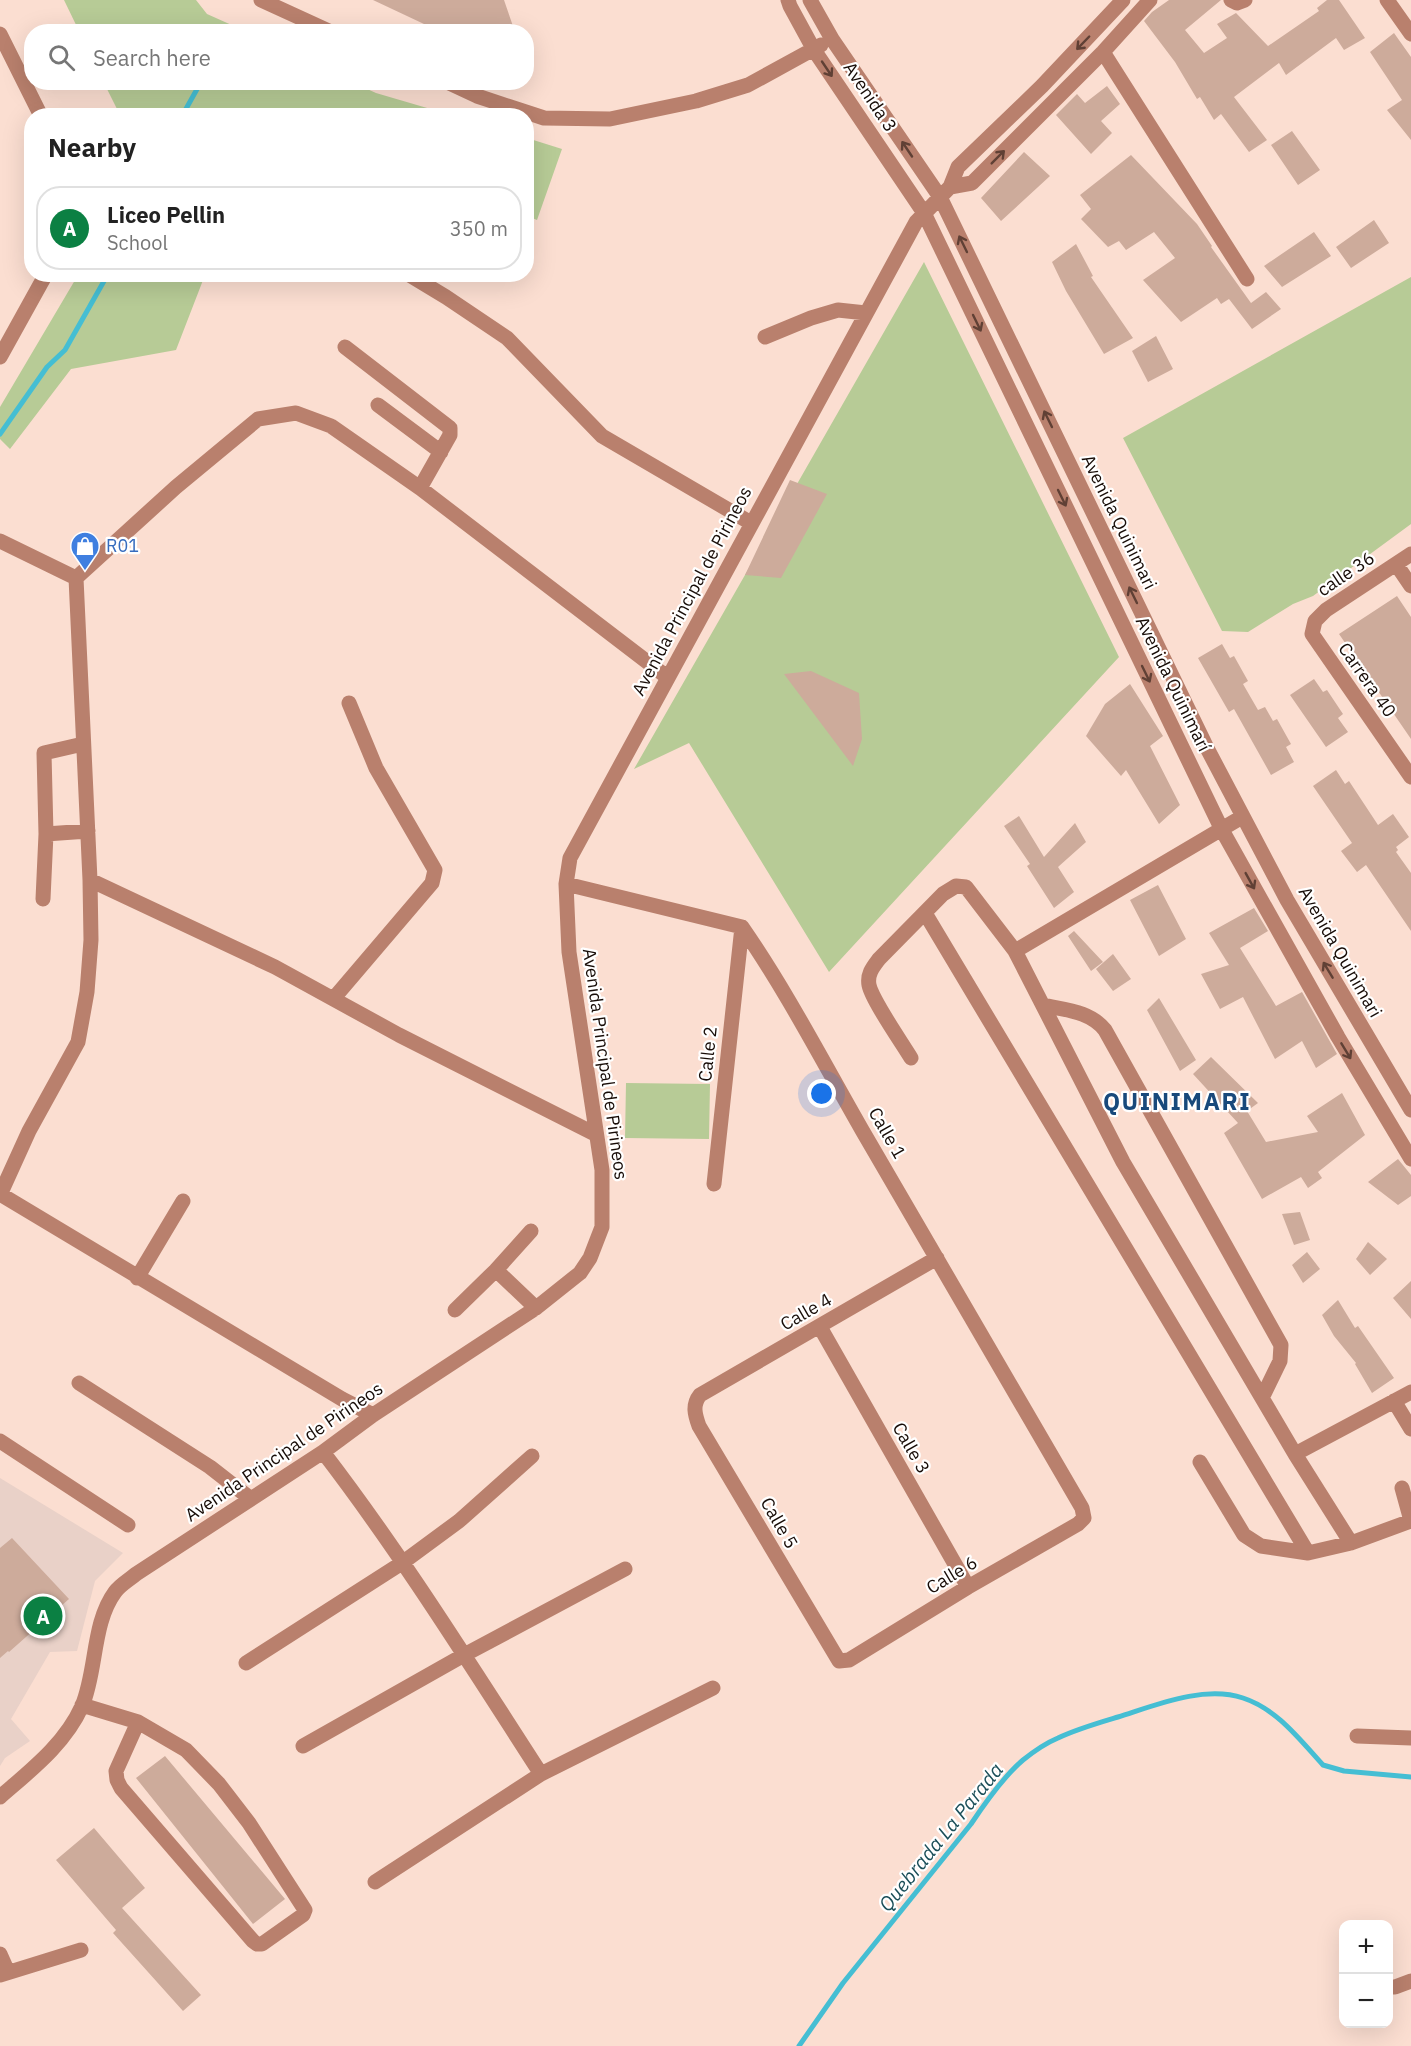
<!DOCTYPE html>
<html lang="en">
<head>
<meta charset="utf-8">
<style>
	body { margin:0; font-family:"IBM Plex Sans",sans-serif; background:#f6f6f6; color:#222 }
	.controls { position:absolute; right:18px; bottom:18px; display:grid; overflow:hidden; border-radius:12px; box-shadow:0 6px 24px #0002 }
	.controls button { width:54px; height:54px; display:grid; place-items:center; padding:0; border:0; border-bottom:2px solid #e0e0e0; background:#fff; color:#222; font:30px sans-serif }
	.you { position:absolute; left:822px; top:1094px; width:21px; height:21px; margin:-15px; border:4px solid #fff; border-radius:50%; background:#1a73e8; box-shadow:0 0 0 9px #1a73e833 }
	.badge { display:grid; place-items:center; width:39px; height:39px; border-radius:50%; background:#0b8043; color:#fff; font-size:20px; font-weight:700 }
	.pin { position:absolute; translate:-50% -50%; border:3px solid #fff; box-shadow:0 2px 6px #0006 }
	.list { margin:0; padding:0; list-style:none }
	h2 { display:flex; justify-content:space-between; align-items:center; height:78px; margin:0; padding:0 24px; font-size:26px }
	h2 small { font-size:20px; font-weight:400; color:#767676 }
	.list li { display:grid; grid-template-columns:39px 1fr auto; gap:18px; align-items:center; box-sizing:border-box; height:84px; margin:0 12px 12px; padding:0 12px; border:2px solid #e0e0e0; border-radius:24px }
	.list b { display:block; font-size:22px; white-space:nowrap }
	.list p { margin:0; font-size:20px; white-space:nowrap; color:#767676 }
	.list em { font-size:20px; font-style:normal; color:#767676 }
	.icon { flex:none; width:33px; height:33px; fill:none; stroke:currentColor; stroke-width:2; stroke-linecap:round; stroke-linejoin:round }
	.map { position:relative; flex:none; width:1411px; height:2046px; overflow:hidden }
	.search { position:absolute; background:#fff; box-shadow:0 6px 24px #0002; left:24px; top:24px; width:510px; height:66px; display:flex; align-items:center; gap:15px; box-sizing:border-box; padding:0 21px; border-radius:24px; color:#767676; font-size:22px }
	.panel { position:absolute; background:#fff; box-shadow:0 6px 24px #0002; left:24px; top:108px; width:510px; height:174px; border-radius:24px }
	.map>svg:first-child { display:block }
	.education { fill:#e9d1c8 }
	.green { fill:#b7cb96 }
	.lines { fill:none; stroke-linecap:round; stroke-linejoin:round }
	.stream { stroke:#45bed3; stroke-width:5 }
	.building { fill:#cdab9b }
	.minor { stroke:#b9806d; stroke-width:15 }
	.oneway { stroke:#604035 }
	.labels { text-anchor:middle; stroke-width:4.5; stroke-linejoin:round; paint-order:stroke }
	.street-label { font-size:18px; fill:#170c07; stroke:#fff }
	.shop-label { font-size:18px; fill:#366cbe; stroke:#fff; text-anchor:start }
	.water-label { font-size:20px; font-style:italic; fill:#1c4f59; stroke:#fff }
	.district-label { font-size:24px; font-weight:bold; letter-spacing:1.5px; fill:#18497b; stroke:#fff }
</style>
</head>
<body>
<div class="map">
<svg width="1411" height="2046" viewBox="0 0 1411 2046">
	<rect width="100%" height="100%" fill="#fbded1"/>
	<path class="education" d="M 0,1478 L 123,1553 L 95,1581 L 77,1651 L 50,1652 L 11,1719 L 30,1741 L 5,1758 L 0,1766 Z"/>
	<path class="green" d="M 64,0 L 196,0 L 207,14 L 245,31 L 79,31 Z
		M 104,83 L 354,83 L 376,93 L 451,115 L 120,115 Z
		M 527,138 L 562,149 L 537,220 L 527,216 Z
		M 924,262 L 1119,657 L 829,972 L 689,743 L 634,769 Z
		M 78,275 L 205,275 L 176,350 L 71,369 L 10,449 L 0,439 L 0,407 Z
		M 1411,277 L 1411,524 L 1313,596 L 1293,604 L 1248,632 L 1222,631 L 1123,438 Z
		M 626,1083 L 710,1084 L 709,1139 L 625,1138 Z"/>
	<g class="lines">
		<path class="stream" d="M 182,116 L 201,82
			M 0,434 L 47,367 L 65,350 L 108,274
			M 799,2046 L 843,1983 L 971,1824 C 985,1803 1004,1776 1023,1760 C 1033,1752 1046,1743 1058,1738 C 1077,1729 1098,1723 1118,1717 C 1156,1705 1204,1685 1243,1698 C 1277,1709 1300,1740 1323,1765 L 1344,1771 L 1411,1777"/>
	</g>
	<path class="building" d="M 373,0 L 504,0 L 515,32 L 441,32 Z
		M 1169,0 L 1221,0 L 1185,30 L 1204,53 L 1227,38 L 1217,24 L 1236,13 L 1268,46 L 1319,11 L 1317,8 L 1327,0 L 1339,0 L 1365,38 L 1344,50 L 1336,38 L 1286,75 L 1279,63 L 1234,97 L 1267,140 L 1249,152 L 1221,114 L 1214,120 L 1200,97 L 1197,99 L 1175,62 L 1144,21 L 1152,12 Z
		M 1394,33 L 1411,57 L 1411,140 L 1387,110 L 1402,100 L 1370,52 Z
		M 1107,86 L 1120,104 L 1101,121 L 1112,133 L 1091,154 L 1056,115 L 1077,94 L 1085,103 Z
		M 1292,131 L 1320,170 L 1298,185 L 1271,145 Z
		M 1024,152 L 1050,176 L 1001,221 L 981,198 Z
		M 1131,155 L 1197,224 L 1212,246 L 1211,247 L 1251,303 L 1266,292 L 1281,309 L 1252,329 L 1229,299 L 1221,304 L 1217,298 L 1181,322 L 1143,280 L 1175,258 L 1154,232 L 1126,250 L 1119,241 L 1108,247 L 1081,219 L 1091,209 L 1080,195 Z
		M 1374,220 L 1389,243 L 1351,268 L 1336,247 Z
		M 1314,232 L 1331,256 L 1282,287 L 1264,266 Z
		M 1076,244 L 1093,276 L 1091,277 L 1133,338 L 1104,354 L 1066,291 L 1052,262 Z
		M 1156,336 L 1173,369 L 1148,382 L 1132,351 Z
		M 790,480 L 827,494 L 781,578 L 745,575 Z
		M 1397,596 L 1411,617 L 1411,739 L 1339,634 Z
		M 1222,644 L 1230,658 L 1234,656 L 1248,681 L 1243,684 L 1258,710 L 1265,707 L 1273,721 L 1277,719 L 1291,744 L 1286,747 L 1294,762 L 1271,775 L 1234,709 L 1229,712 L 1198,658 Z
		M 811,671 L 859,693 L 862,739 L 853,766 L 784,674 Z
		M 1314,679 L 1323,692 L 1327,690 L 1343,714 L 1338,718 L 1348,732 L 1326,747 L 1290,695 Z
		M 1130,684 L 1163,736 L 1150,746 L 1180,805 L 1159,824 L 1126,770 L 1121,776 L 1086,736 L 1105,704 Z
		M 1336,770 L 1345,784 L 1349,781 L 1378,825 L 1393,814 L 1409,837 L 1396,847 L 1398,850 L 1396,852 L 1411,873 L 1411,931 L 1366,865 L 1357,872 L 1341,851 L 1352,843 L 1313,786 Z
		M 1019,816 L 1044,857 L 1075,823 L 1086,842 L 1058,867 L 1074,892 L 1054,908 L 1027,866 L 1030,864 L 1004,826 Z
		M 1158,885 L 1186,939 L 1159,956 L 1130,900 Z
		M 1254,908 L 1268,931 L 1240,948 L 1276,1006 L 1302,992 L 1337,1054 L 1316,1068 L 1302,1041 L 1275,1059 L 1243,997 L 1220,1009 L 1201,974 L 1229,965 L 1209,933 Z
		M 1074,931 L 1103,962 L 1091,971 L 1068,936 Z
		M 1113,954 L 1131,979 L 1113,991 L 1096,969 Z
		M 1159,998 L 1196,1060 L 1180,1071 L 1147,1010 Z
		M 1211,1057 L 1258,1103 L 1247,1111 L 1266,1142 L 1318,1132 L 1307,1116 L 1342,1093 L 1365,1135 L 1318,1172 L 1322,1178 L 1308,1188 L 1301,1177 L 1262,1199 L 1224,1133 L 1238,1123 L 1193,1074 Z
		M 1398,1159 L 1411,1175 L 1411,1196 L 1398,1205 L 1368,1182 Z
		M 1300,1212 L 1310,1240 L 1294,1245 L 1282,1214 Z
		M 1368,1242 L 1387,1259 L 1370,1275 L 1356,1259 Z
		M 1307,1252 L 1320,1269 L 1303,1283 L 1292,1265 Z
		M 1411,1281 L 1411,1319 L 1393,1298 Z
		M 1338,1300 L 1355,1328 L 1358,1326 L 1394,1378 L 1372,1393 L 1355,1364 L 1356,1363 L 1334,1336 L 1322,1315 Z
		M 12,1538 L 69,1599 L 9,1652 L 8,1651 L 0,1658 L 0,1548 Z
		M 165,1756 L 285,1899 L 253,1924 L 136,1778 Z
		M 94,1828 L 145,1888 L 122,1908 L 201,1995 L 183,2011 L 113,1933 L 116,1930 L 56,1860 Z"/>
	<g class="lines">
		<path class="minor" d="M 261,0 L 331,32
			M 788,0 L 790,6 L 814,50 L 924,213 L 1222,830 L 1338,1037 L 1411,1159
			M 810,0 L 832,39 L 940,197 L 1208,750 L 1287,900 L 1411,1110
			M 1231,0 L 1237,3 L 1245,0
			M 1387,0 L 1411,34
			M 0,34 L 41,116
			M 1103,52 L 1247,279
			M 447,82 L 477,96 L 544,118 L 610,119 L 696,101 L 748,85 L 821,45
			M 950,187 L 972,183 L 1103,52 L 1150,0
			M 408,274 L 446,297 L 507,338 L 602,436 L 751,523
			M 765,337 L 811,318 L 838,310 L 866,313
			M 345,347 L 450,428 L 450,435 L 420,488
			M 0,357 L 46,274
			M 378,405 L 441,452
			M 0,541 L 76,578
			M 1411,554 L 1326,610 L 1315,621 L 1312,634 L 1411,777
			M 1396,564 L 1411,586
			M 46,834 L 88,831
			M 90,880 L 275,967 L 399,1035 L 595,1134
			M 566,884 L 742,927 C 787,992 823,1062 862,1130 C 936,1256 1009,1382 1082,1508 L 1084,1518 L 1078,1524 L 968,1587 L 849,1660 L 839,1661 L 699,1426 C 695,1415 692,1405 700,1395 L 937,1258
			M 43,899 L 46,834 L 44,753 L 83,744
			M 925,913 L 1308,1553
			M 1015,951 L 1242,817
			M 334,998 L 432,883 L 435,870 L 376,768 L 349,703
			M 1043,1005 C 1065,1010 1090,1011 1105,1030 L 1281,1345 L 1280,1361 L 1262,1398
			M 911,1058 C 902,1043 872,1000 869,985 C 867,974 873,967 879,959 L 943,894 L 956,886 L 966,887 L 1015,951 L 1123,1162 L 1295,1454 L 1351,1543
			M 714,1184 L 742,927
			M 0,1194 L 342,1399 L 373,1415
			M 0,1195 L 29,1131 L 78,1042 L 87,992 L 91,940 L 90,880 L 76,578 L 176,487 L 258,419 L 296,413 L 331,426 L 420,488 L 667,677
			M 496,1270 L 536,1308
			M 137,1278 L 183,1201
			M 455,1310 L 496,1270 L 531,1231
			M 820,1327 L 968,1587
			M 79,1383 L 210,1467 L 251,1499
			M 1394,1401 L 1411,1429
			M 0,1441 L 128,1525
			M 323,1452 C 402,1555 471,1666 541,1774
			M 1295,1454 L 1411,1392
			M 1200,1462 L 1244,1535 L 1261,1546 L 1308,1553 L 1351,1543 L 1408,1522 L 1410,1517 L 1402,1488
			M 246,1663 L 402,1563 L 459,1521 L 532,1456
			M 82,1705 L 138,1722 L 186,1750 L 219,1784 L 249,1823 L 305,1910 L 303,1915 L 262,1944 L 257,1944 L 253,1941 L 121,1788 L 117,1780 L 116,1771 L 138,1722
			M 1357,1736 L 1411,1738
			M 303,1746 L 464,1655 L 625,1569
			M 0,1797 C 31,1770 65,1744 82,1706 C 97,1671 92,1623 115,1592 C 120,1585 129,1580 136,1574 L 323,1452 L 373,1415 L 536,1308 L 580,1273 L 590,1258 L 602,1227 L 602,1170 L 569,952 L 566,884 L 570,858 L 916,222 L 950,187 L 958,167 L 1042,86 L 1123,0
			M 375,1882 L 541,1774 L 713,1688
			M 0,1954 L 8,1972
			M 0,1975 L 81,1950
			M 1388,1987 L 1395,1987 L 1411,1981"/>
	</g>
	<defs><path id="oneway-shaft" d="M-6 0H5M1.5-3L5.5 0L1.5 3" fill="none" stroke-width="1.6" stroke-linecap="round" stroke-linejoin="round" transform="scale(1.5)"/></defs>
	<g class="oneway">
		<use href="#oneway-shaft" transform="translate(1083 43) rotate(134)"/>
		<use href="#oneway-shaft" transform="translate(827 69) rotate(56)"/>
		<use href="#oneway-shaft" transform="translate(907 149) rotate(-124)"/>
		<use href="#oneway-shaft" transform="translate(998 157) rotate(-45)"/>
		<use href="#oneway-shaft" transform="translate(963 244) rotate(-116)"/>
		<use href="#oneway-shaft" transform="translate(977 323) rotate(64)"/>
		<use href="#oneway-shaft" transform="translate(1048 419) rotate(-116)"/>
		<use href="#oneway-shaft" transform="translate(1062 498) rotate(64)"/>
		<use href="#oneway-shaft" transform="translate(1133 595) rotate(-116)"/>
		<use href="#oneway-shaft" transform="translate(1146 674) rotate(64)"/>
		<use href="#oneway-shaft" transform="translate(1250 881) rotate(61)"/>
		<use href="#oneway-shaft" transform="translate(1328 970) rotate(-121)"/>
		<use href="#oneway-shaft" transform="translate(1346 1051) rotate(59)"/>
	</g>
	<defs>
		<g id="shop-pin" transform="scale(1.5)"><path d="M0 17L-7.5 6A9.5 9.5 0 1 1 7.5 6Z" fill="#3f7fe0" stroke="#fff"/><path d="M-5-2.5h2.3a2.7 3.5 0 0 1 5.4 0H5L5.5 6h-11ZM-1.5-2.5h3a1.5 2.3 0 0 0-3 0Z" fill="#fff"/></g>
	</defs>
	<g fill-rule="evenodd">
		<use href="#shop-pin" x="85" y="546"/>
	</g>
	<g class="labels">
		<g class="street-label">
			<text transform="translate(870 97) rotate(56)" y="6">Avenida 3</text>
			<text transform="translate(1119 522) rotate(64)" y="6">Avenida Quinimari</text>
			<text transform="translate(1346 574) rotate(-34)" y="6">calle 36</text>
			<text transform="translate(692 591) rotate(-62)" y="6">Avenida Principal de Pirineos</text>
			<text transform="translate(1367 680) rotate(55)" y="6">Carrera 40</text>
			<text transform="translate(1173 684) rotate(64)" y="6">Avenida Quinimarí</text>
			<text transform="translate(1340 952) rotate(60)" y="6">Avenida Quinimari</text>
			<text transform="translate(708 1054) rotate(-84)" y="6">Calle 2</text>
			<text transform="translate(605 1064) rotate(82)" y="6">Avenida Principal de Pirineos</text>
			<text transform="translate(887 1133) rotate(60)" y="6">Calle 1</text>
			<text transform="translate(806 1312) rotate(-30)" y="6">Calle 4</text>
			<text transform="translate(911 1448) rotate(60)" y="6">Calle 3</text>
			<text transform="translate(284 1452) rotate(-34)" y="6">Avenida Principal de Pirineos</text>
			<text transform="translate(779 1523) rotate(60)" y="6">Calle 5</text>
			<text transform="translate(952 1575) rotate(-31)" y="6">Calle 6</text>
		</g>
		<g class="shop-label">
			<text x="106" y="552">R01</text>
		</g>
		<g class="water-label">
			<text transform="translate(941 1837) rotate(-51)" y="7">Quebrada La Parada</text>
		</g>
		<g class="district-label">
			<text x="1177" y="1110">QUINIMARI</text>
		</g>
	</g>
</svg>
<div class="controls">
<button>+</button>
<button>−</button>
</div>
<div class="you"></div>
<div class="pin badge" style="left:43px;top:1616px">A</div>
<div class="search"><svg class="icon" aria-label="search" viewBox="0 0 24 24"><circle cx="10" cy="10" r="6"/><path d="M15 15l6 6"/></svg>Search here</div>
<section class="panel">
<h2>Nearby<small></small></h2>
<ul class="list">
<li><span class="badge">A</span><div><b>Liceo Pellin</b><p>School</p></div><em>350 m</em></li>
</ul>
</section>
</div>
</body>
</html>
